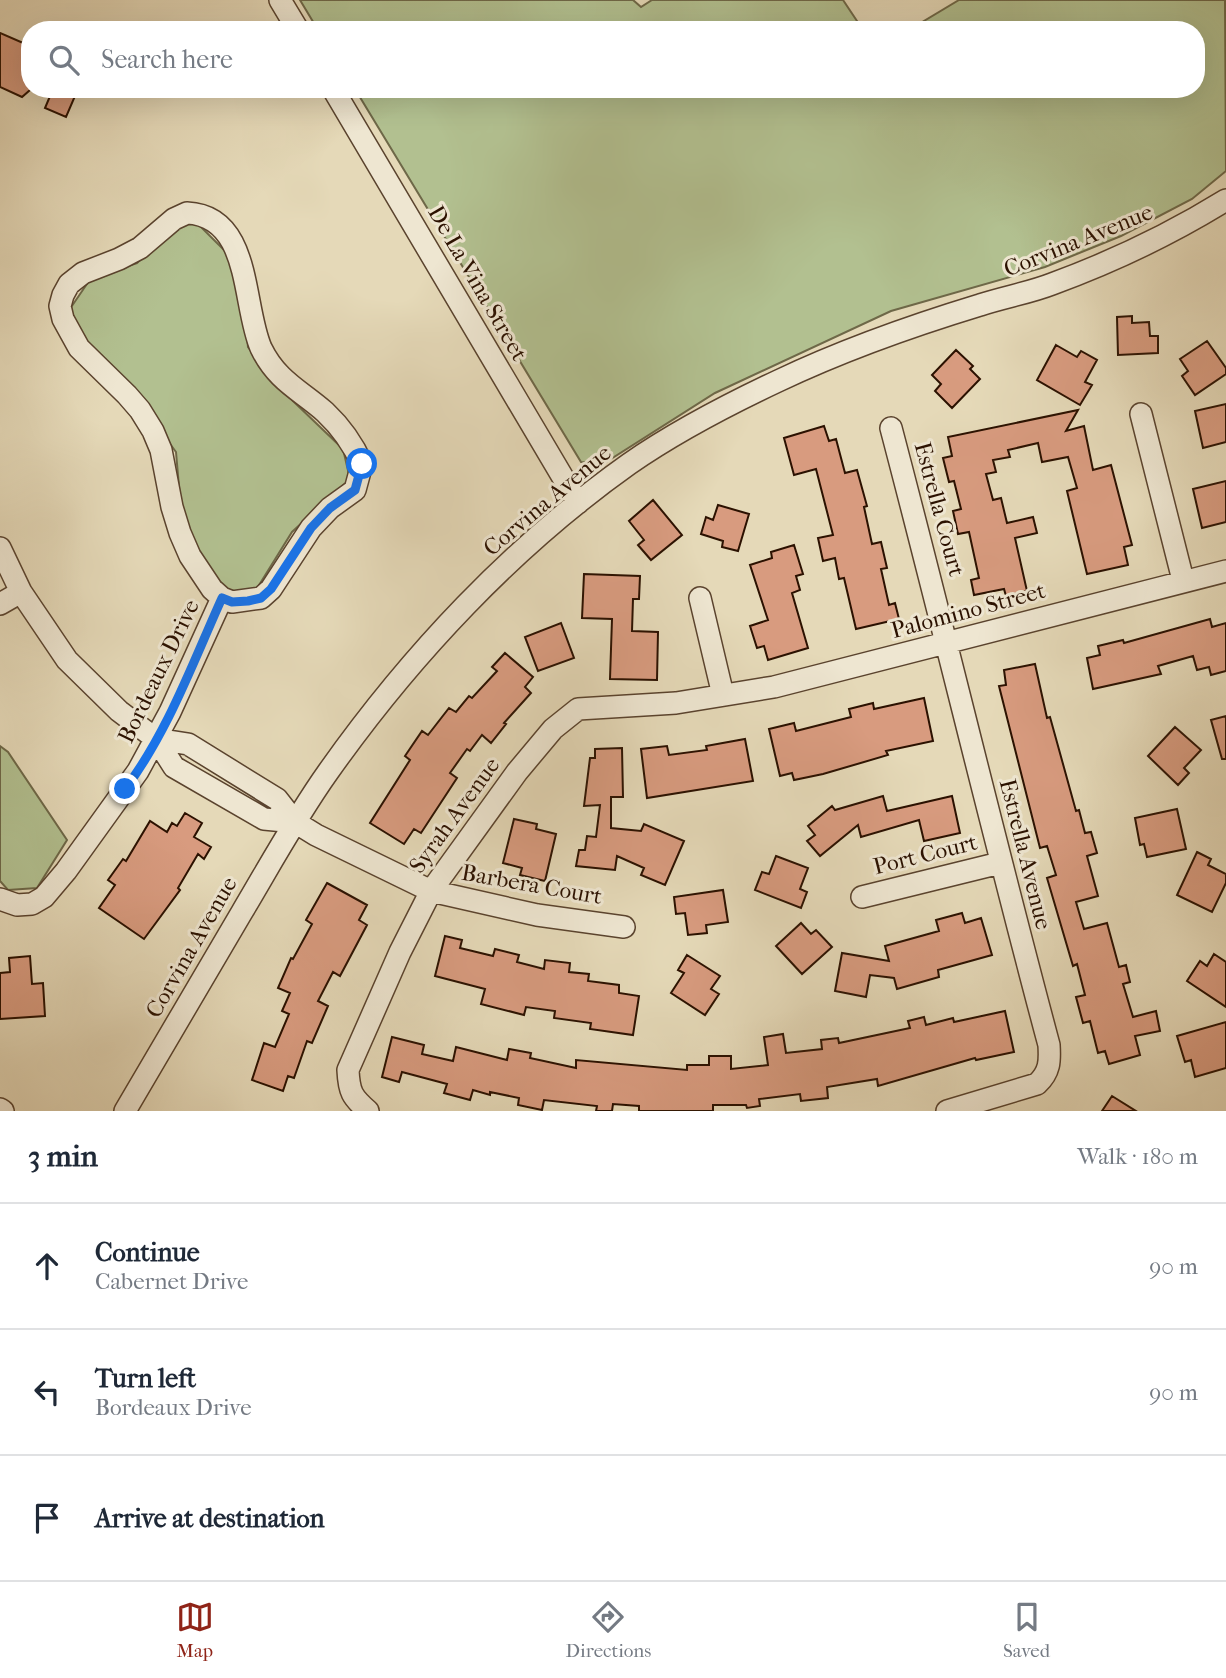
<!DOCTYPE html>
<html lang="en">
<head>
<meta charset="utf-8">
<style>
	body { margin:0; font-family:"IM FELL French Canon",serif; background:#f6f6f7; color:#1f2937 }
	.stop { position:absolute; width:21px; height:21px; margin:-16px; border:5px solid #1a73e8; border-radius:50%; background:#fff }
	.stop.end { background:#1a73e8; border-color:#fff; box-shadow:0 2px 7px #0008 }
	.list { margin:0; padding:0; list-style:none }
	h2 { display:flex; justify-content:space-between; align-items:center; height:91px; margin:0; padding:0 28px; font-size:30px }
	h2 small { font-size:23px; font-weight:400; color:#747a83 }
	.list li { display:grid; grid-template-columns:46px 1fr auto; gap:21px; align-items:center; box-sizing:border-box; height:126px; padding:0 28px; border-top:2px solid #e0e1e3 }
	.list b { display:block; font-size:26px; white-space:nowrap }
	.list p { margin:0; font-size:23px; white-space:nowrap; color:#747a83 }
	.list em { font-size:23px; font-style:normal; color:#747a83 }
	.icon { flex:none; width:38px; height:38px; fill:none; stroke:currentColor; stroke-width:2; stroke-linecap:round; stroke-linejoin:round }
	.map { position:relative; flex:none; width:1226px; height:1111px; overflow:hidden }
	.search { position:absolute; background:#fff; box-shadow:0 7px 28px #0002; left:21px; right:21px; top:21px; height:77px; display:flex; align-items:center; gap:18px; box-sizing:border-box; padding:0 24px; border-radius:28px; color:#747a83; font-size:26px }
	.sheet { height:469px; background:#fff }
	nav { display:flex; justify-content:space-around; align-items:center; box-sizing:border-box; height:98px; border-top:2px solid #e0e1e3; background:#fff; font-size:19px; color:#747a83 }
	nav a { display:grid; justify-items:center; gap:4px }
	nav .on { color:#8f2418 }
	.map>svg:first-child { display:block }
	.green { fill:#b2c090; stroke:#6e6848; stroke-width:2 }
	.building { fill:#d89b7f; stroke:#2b1100; stroke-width:2 }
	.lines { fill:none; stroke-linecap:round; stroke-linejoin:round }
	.minor-casing { stroke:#5a432e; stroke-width:24 }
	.minor { stroke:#eee6d1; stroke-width:21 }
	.route { stroke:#1a73e8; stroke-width:9 }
	.labels { text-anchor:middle; stroke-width:6; stroke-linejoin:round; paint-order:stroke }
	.street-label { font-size:23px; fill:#2b1100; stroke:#eee6d1 }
</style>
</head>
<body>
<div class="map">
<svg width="1226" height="1111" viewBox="0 0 1226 1111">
	<rect width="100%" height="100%" fill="#e5d9b8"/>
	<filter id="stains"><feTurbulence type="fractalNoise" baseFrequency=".00286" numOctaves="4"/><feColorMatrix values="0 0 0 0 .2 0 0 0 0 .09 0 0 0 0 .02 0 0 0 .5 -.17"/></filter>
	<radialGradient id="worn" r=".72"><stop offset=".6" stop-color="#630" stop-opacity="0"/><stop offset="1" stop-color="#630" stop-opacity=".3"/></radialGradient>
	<path class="green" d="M 300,0 L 633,0 L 641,7 L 652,0 L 843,0 L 863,30 L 318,30 Z
		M 959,0 L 1225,0 L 1226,171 L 1192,199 L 1121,236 L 1045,267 L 891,311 L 715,393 L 603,464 L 581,462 L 355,89 L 1196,89 L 1196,30 L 909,30 Z
		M 187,213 L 242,268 L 248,347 L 293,401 L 343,449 L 350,479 L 292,532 L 256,590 L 234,593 L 203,574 L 181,510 L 176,452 L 120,375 L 63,319 L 91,278 L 137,263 Z
		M 0,746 L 8,752 L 67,840 L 37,888 L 8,890 L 0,881 Z"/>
	<path class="building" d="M 0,33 L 30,46 L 30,90 L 22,97 L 0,87 Z
		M 53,89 L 78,89 L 66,117 L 45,108 Z
		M 1132,316 L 1132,323 L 1149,322 L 1150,336 L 1158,336 L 1158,353 L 1118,355 L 1117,317 Z
		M 1207,341 L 1226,368 L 1226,374 L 1195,395 L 1182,376 L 1188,371 L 1180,359 Z
		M 1056,345 L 1077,357 L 1081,351 L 1097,360 L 1085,382 L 1092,385 L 1080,405 L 1037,380 Z
		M 956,350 L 973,366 L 970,369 L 980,379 L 952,408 L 935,391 L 941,384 L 932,375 Z
		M 1226,404 L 1226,442 L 1203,448 L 1195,411 Z
		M 1078,410 L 1066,431 L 1084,426 L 1093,470 L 1111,465 L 1132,545 L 1124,547 L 1128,565 L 1087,574 L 1067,491 L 1077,488 L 1068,457 L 1042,462 L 1038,443 L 1008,450 L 1010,457 L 993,460 L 996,472 L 986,474 L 993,500 L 1001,498 L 1007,523 L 1033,517 L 1037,533 L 1015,538 L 1027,591 L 1006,596 L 1004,589 L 974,595 L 971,580 L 979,578 L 969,532 L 958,534 L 953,511 L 961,509 L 954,481 L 949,482 L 943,458 L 952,456 L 948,437 Z
		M 824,426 L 829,441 L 836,439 L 845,473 L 857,470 L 867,506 L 864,507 L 872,544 L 881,542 L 887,568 L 881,569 L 889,605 L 895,603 L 899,619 L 856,629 L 844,578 L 839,579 L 835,558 L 823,561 L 818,538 L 833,535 L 816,469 L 794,475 L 784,438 Z
		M 1226,481 L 1226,522 L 1202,528 L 1193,489 Z
		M 653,500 L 682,535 L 651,560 L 638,545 L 644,540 L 629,521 Z
		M 718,505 L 749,514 L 738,551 L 722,547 L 723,541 L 701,534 L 706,517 L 713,520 Z
		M 794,545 L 803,574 L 796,576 L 800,590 L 792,593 L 808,648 L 768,660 L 764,646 L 757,648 L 750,626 L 768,620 L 750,565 L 772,558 L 771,552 Z
		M 584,574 L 640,576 L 639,599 L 633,599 L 632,631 L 658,632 L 657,680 L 610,679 L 612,619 L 582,618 Z
		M 1210,619 L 1212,627 L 1226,623 L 1226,671 L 1211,675 L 1209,667 L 1197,670 L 1193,656 L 1158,666 L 1161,674 L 1093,689 L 1087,658 L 1100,655 L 1098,646 L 1123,640 L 1124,643 Z
		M 561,623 L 574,658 L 538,671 L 525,637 Z
		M 505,653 L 533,677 L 525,687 L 531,693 L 504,723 L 506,724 L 491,743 L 482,735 L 470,751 L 467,749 L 450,773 L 457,778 L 421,833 L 414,829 L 404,844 L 370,823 L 410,760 L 405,756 L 422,731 L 428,735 L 449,708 L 456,712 L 469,696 L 472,698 L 497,671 L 492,667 Z
		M 1035,664 L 1047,718 L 1050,717 L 1076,811 L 1079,810 L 1085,833 L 1091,832 L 1097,853 L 1087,856 L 1098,896 L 1076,902 L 1084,929 L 1107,923 L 1119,967 L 1126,965 L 1130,982 L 1123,984 L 1133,1017 L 1156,1011 L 1160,1031 L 1135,1036 L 1140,1055 L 1109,1064 L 1105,1051 L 1098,1053 L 1090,1021 L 1083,1023 L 1076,997 L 1085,995 L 1077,964 L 1073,966 L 1047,878 L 1056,875 L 1047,846 L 1040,848 L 999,686 L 1006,685 L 1004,670 Z
		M 924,698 L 933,741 L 886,751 L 888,755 L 823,774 L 794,780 L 792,773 L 780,776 L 769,729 L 794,723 L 796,731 L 851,717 L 849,709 L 873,703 L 874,709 Z
		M 1226,716 L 1226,759 L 1222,759 L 1211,720 Z
		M 1175,727 L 1201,750 L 1184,768 L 1189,773 L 1178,785 L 1148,756 Z
		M 745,739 L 753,781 L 647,798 L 641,749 L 667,746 L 669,755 L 707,750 L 706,746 Z
		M 622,748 L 623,797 L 611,797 L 611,828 L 641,831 L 644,824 L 684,841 L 665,885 L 641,875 L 644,868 L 617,856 L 615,870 L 576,866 L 579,850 L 585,850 L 587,836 L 596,837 L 600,805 L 584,806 L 590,758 L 595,758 L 595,749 Z
		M 883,796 L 887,811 L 952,796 L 960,833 L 924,841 L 919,820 L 861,837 L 858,825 L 820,856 L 807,841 L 815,835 L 808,826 L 832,806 L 835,810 Z
		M 1177,809 L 1186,849 L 1147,857 L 1144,844 L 1140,845 L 1135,818 Z
		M 185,813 L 202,823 L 194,837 L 211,847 L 204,859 L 198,854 L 178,888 L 180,890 L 144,939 L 99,908 L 115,885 L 108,880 L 123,859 L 126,861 L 150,821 L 167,832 L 172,823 L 177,826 Z
		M 514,819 L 537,824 L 536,829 L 556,834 L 545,881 L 520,875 L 522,868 L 503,863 Z
		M 1197,852 L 1211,859 L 1208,865 L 1226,874 L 1226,883 L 1212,912 L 1177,895 Z
		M 776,856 L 808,868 L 800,889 L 807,892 L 801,908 L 755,890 L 762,872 L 769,874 Z
		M 327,883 L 367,905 L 359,920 L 367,925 L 340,976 L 333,972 L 318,1001 L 328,1006 L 312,1043 L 307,1041 L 294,1078 L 288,1076 L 283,1091 L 252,1080 L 264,1043 L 275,1047 L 289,1014 L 282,1011 L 290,993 L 278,988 L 291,958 L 293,959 L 312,924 L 306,920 Z
		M 723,890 L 728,922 L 706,925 L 707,933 L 688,935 L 685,913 L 676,914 L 674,897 Z
		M 962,913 L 965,923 L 981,918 L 992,955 L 938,970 L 939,977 L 897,989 L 894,978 L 870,975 L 866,997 L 835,991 L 842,953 L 889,961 L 885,946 L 939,931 L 936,920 Z
		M 801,923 L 811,934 L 816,930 L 832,947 L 802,974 L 776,946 Z
		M 445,936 L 462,940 L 460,948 L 493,956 L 495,949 L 519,955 L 517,962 L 544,969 L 545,960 L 570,963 L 569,972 L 589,974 L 588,981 L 619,985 L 619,993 L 639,996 L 633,1035 L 590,1029 L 591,1023 L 554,1018 L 555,1011 L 526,1007 L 524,1015 L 481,1004 L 485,989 L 435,976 Z
		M 1214,954 L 1226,962 L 1226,1007 L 1187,981 L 1200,961 L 1207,966 Z
		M 687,955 L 720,976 L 711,989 L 719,994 L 705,1015 L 671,993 L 684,973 L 678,970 Z
		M 30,956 L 32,984 L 43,983 L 45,1016 L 0,1019 L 0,973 L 10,972 L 9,958 Z
		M 1005,1011 L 1014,1052 L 976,1060 L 975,1058 L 878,1086 L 877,1079 L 827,1087 L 828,1098 L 801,1101 L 800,1094 L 759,1099 L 760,1106 L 747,1108 L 746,1105 L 713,1105 L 713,1111 L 639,1111 L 639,1106 L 613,1104 L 612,1111 L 596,1111 L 597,1106 L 544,1100 L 542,1110 L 518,1105 L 519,1098 L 490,1092 L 490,1095 L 473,1090 L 470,1100 L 444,1093 L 447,1084 L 402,1072 L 399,1082 L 382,1077 L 392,1037 L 424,1045 L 422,1054 L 453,1061 L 456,1047 L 507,1060 L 509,1049 L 531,1053 L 530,1058 L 576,1068 L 576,1060 L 687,1070 L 687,1065 L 709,1065 L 709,1056 L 731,1056 L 731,1069 L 768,1065 L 764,1037 L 783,1034 L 786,1053 L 822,1049 L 821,1040 L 838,1038 L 839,1043 L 910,1028 L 908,1021 L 924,1017 L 926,1025 L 953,1018 L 954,1022 Z
		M 1226,1022 L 1226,1068 L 1195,1077 L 1191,1060 L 1185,1062 L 1177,1036 Z
		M 1112,1096 L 1136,1111 L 1102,1111 Z"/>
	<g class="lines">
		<g class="minor-casing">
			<path id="minor" d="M 280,0 L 298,30
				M 333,89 L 578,503
				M 187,213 C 252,216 242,305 261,348 C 277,381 300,390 325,412 C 341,427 353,444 362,464 L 355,490 L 330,508 L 311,528 L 271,589 L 261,598 L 232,602 L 222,598 L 212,589 L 190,556 L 180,533 L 172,507 L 161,450 L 153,431 L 140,410 L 127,395 L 79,348 L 63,319 L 60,306 L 63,295 L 69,284 L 83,273 L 119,259 L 140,248 L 174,219 Z
				M 1141,414 L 1183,580
				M 891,428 C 945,633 994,840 1049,1045 C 1050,1061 1050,1072 1037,1084 L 947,1111
				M 0,548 L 21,592 L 67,660 L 119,711 L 156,739 L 174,767 L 264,819 L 295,822
				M 700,598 L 723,695
				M 0,604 L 21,592
				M 156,739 L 188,744 L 277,799 L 295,822 L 316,835 L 431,891 L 537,915 L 624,927
				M 862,897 L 1000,863
				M 0,899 L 17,905 L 32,904 L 44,897 L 66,871 L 138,771 L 170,712 L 222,598
				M 0,1109 L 3,1111
				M 125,1111 C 164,1045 203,978 242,912 C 270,865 296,817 328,772 C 410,656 512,547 629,464 C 675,432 727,405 778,381 C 843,350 911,326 980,305 C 1004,297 1029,293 1052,284 C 1112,262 1171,234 1226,200
				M 368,1111 C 352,1097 349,1092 348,1070 L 400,952 L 431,891 L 517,772 L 553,729 L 578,709 L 676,703 L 774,687 L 1226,571"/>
		</g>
		<use href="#minor" class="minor"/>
	</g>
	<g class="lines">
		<path class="route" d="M 125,789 C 168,732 193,662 222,598 L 232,602 L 248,601 L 261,598 L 271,589 L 311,528 L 330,508 L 355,490 L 362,464"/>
	</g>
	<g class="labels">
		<g class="street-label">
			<text transform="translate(1078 240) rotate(-22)" y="8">Corvina Avenue</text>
			<text transform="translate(478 283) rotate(60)" y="8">De La Vina Street</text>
			<text transform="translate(547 500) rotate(-40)" y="8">Corvina Avenue</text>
			<text transform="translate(940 509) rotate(75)" y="8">Estrella Court</text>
			<text transform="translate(968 610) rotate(-15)" y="8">Palomino Street</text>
			<text transform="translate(158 671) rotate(-64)" y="8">Bordeaux Drive</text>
			<text transform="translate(454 815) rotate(-54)" y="8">Syrah Avenue</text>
			<text transform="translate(925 854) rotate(-14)" y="8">Port Court</text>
			<text transform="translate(1026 854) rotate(76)" y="8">Estrella Avenue</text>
			<text transform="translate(532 884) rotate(10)" y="8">Barbera Court</text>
			<text transform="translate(191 947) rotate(-60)" y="8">Corvina Avenue</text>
		</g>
	</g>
	<rect width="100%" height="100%" filter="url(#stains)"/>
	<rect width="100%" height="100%" fill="url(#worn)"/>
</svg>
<div class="stop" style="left:362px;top:464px"></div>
<div class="stop end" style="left:125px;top:789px"></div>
<div class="search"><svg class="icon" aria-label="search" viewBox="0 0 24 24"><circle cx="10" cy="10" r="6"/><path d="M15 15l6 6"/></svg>Search here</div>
</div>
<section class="sheet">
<h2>3 min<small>Walk · 180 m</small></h2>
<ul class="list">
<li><svg class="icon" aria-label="ahead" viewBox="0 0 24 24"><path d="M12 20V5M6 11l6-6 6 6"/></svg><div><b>Continue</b><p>Cabernet Drive</p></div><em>90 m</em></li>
<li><svg class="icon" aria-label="left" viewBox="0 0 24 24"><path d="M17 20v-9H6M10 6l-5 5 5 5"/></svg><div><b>Turn left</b><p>Bordeaux Drive</p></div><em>90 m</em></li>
<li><svg class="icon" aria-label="arrive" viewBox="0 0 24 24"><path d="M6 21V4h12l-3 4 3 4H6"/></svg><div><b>Arrive at destination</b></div></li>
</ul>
</section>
<nav>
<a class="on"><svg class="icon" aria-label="map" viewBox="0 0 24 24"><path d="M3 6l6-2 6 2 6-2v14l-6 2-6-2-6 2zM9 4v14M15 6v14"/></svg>Map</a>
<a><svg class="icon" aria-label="directions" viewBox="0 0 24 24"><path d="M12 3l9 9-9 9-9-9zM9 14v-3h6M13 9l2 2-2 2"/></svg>Directions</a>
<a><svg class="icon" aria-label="saved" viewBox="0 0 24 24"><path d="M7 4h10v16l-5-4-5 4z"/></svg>Saved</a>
</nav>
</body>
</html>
